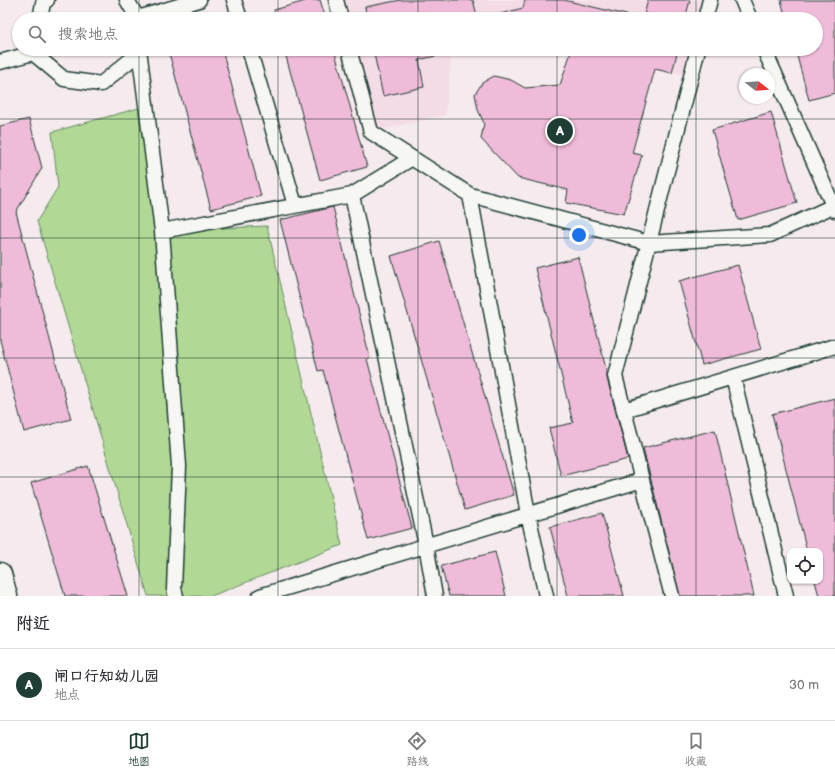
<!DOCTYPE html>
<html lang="zh">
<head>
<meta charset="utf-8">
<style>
	body { margin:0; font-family:"Balsamiq Sans","LXGW WenKai TC",sans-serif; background:#f2f2f3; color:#2b2b33 }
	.controls { position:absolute; right:12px; bottom:12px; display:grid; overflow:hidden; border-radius:8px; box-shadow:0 1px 3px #0004 }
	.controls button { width:36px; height:36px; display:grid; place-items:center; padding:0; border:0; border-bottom:1px solid #e1e1e2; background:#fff; color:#2b2b33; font:20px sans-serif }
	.compass { position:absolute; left:739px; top:68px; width:36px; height:36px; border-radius:50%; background:#fff; box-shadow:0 1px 3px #0004; rotate:107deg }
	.you { position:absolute; left:579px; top:235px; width:14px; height:14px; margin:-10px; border:3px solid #fff; border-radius:50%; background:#1a73e8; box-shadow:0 0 0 6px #1a73e833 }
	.badge { display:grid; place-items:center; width:26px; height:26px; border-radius:50%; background:#1f3d34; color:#fff; font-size:13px; font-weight:700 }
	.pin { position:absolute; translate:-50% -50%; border:2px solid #fff; box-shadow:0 1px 4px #0006 }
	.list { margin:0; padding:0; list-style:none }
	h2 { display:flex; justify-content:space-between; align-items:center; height:52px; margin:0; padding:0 16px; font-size:17px }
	h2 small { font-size:13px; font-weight:400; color:#7c7c81 }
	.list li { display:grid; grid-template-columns:26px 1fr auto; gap:12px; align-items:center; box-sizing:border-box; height:72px; padding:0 16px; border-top:1px solid #e1e1e2 }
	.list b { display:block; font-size:15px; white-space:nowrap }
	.list p { margin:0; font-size:13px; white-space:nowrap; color:#7c7c81 }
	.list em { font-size:13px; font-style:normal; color:#7c7c81 }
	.icon { flex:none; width:22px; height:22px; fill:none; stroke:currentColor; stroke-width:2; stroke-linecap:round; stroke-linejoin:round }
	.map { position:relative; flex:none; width:835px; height:596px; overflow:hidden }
	.search { position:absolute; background:#fff; box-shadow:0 1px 3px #0004; left:12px; right:12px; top:12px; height:44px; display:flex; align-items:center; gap:10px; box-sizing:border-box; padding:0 14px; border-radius:22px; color:#7c7c81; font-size:15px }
	.sheet { height:124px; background:#fff }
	nav { display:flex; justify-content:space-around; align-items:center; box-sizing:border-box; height:56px; border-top:1px solid #e1e1e2; background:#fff; font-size:11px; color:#7c7c81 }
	nav a { display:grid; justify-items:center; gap:2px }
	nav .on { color:#1f3d34 }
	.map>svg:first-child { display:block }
	.built { fill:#f4dce7 }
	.green { fill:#b1d995; stroke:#688b64 }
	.building { fill:#f0bbd8; stroke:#1f3d34 }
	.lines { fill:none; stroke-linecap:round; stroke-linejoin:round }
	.service-casing { stroke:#1f3d34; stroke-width:17 }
	.primary-casing { stroke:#1f3d34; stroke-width:25 }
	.service { stroke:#f6f6f2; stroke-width:14 }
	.primary { stroke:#f6f6f2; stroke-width:22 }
	.grid { fill:none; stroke:#1f3d34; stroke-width:1; stroke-opacity:0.55 }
</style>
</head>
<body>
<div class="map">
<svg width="835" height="596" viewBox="0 0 835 596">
	<rect width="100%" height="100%" fill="#f5eaed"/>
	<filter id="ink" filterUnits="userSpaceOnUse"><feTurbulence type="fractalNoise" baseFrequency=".025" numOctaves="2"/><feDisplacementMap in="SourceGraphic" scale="8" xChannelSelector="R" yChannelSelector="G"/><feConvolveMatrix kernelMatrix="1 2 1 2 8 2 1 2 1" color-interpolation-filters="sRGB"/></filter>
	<g filter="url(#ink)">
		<path class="built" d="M 336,0 L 710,0 L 705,19 L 341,19 Z
			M 349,49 L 464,49 L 452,52 L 445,115 L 371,132 Z
			M 573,49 L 698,49 L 691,76 Z"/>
		<path class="green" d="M 146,106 L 162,231 L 267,226 L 342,545 L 211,596 L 148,596 L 37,221 L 58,187 L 52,132 Z"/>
		<path class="building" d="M 309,0 L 320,0 L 326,19 L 276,19 L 274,10 Z
			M 401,0 L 473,0 L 478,19 L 367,19 L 365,7 Z
			M 525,0 L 564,0 L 643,19 L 648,0 L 690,0 L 685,19 L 595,19 L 594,17 L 587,19 L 481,19 L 523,8 Z
			M 781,0 L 835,0 L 835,93 L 809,100 L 795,49 L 816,49 L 816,19 L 786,19 Z
			M 168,49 L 222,49 L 261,196 L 211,209 Z
			M 284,49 L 334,49 L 367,167 L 320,180 Z
			M 373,49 L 464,49 L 419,60 L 424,87 L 383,96 Z
			M 570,49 L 678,49 L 672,73 L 655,69 L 632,153 L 642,155 L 624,214 L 566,203 L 568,190 L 518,178 L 481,139 L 484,123 L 478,110 L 475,94 L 482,83 L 494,76 L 511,80 L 525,88 L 560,85 L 572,49 Z
			M 771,112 L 797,203 L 738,220 L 712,130 Z
			M 29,119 L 42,168 L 16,212 L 71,419 L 24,432 L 0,340 L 0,126 Z
			M 333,207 L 370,358 L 367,359 L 412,528 L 368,540 L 323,370 L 318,371 L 280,220 Z
			M 439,241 L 514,495 L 465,510 L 391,256 Z
			M 578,257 L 607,373 L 607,378 L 628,459 L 561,476 L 549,428 L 573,423 L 535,268 Z
			M 738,265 L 761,349 L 702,365 L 679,281 Z
			M 835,398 L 835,596 L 819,596 L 815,581 L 820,581 L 820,551 L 807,551 L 772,414 Z
			M 715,430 L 754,596 L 680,596 L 643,448 Z
			M 88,466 L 128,596 L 65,596 L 31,483 Z
			M 602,513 L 624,596 L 568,596 L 550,527 Z
			M 495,552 L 506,596 L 449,596 L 441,566 Z"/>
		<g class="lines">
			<g class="service-casing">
				<path id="service" d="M 127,0 L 138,19
					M 234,0 L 240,19
					M 336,0 L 341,19
					M 742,0 L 750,19
					M 138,18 L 199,0
					M 40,19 L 43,3 L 47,0
					M 705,19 L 710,0
					M 139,49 L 162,231 L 179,466 L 174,589 L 176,596
					M 249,49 L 295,205
					M 349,49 L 371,132 L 470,195 L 649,243 L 770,235 L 833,206
					M 764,49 L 835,210
					M 33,53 L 64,79 L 101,84 L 139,53
					M 0,62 L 33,53 L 34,49
					M 352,195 L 426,545 L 435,596
					M 470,195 L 528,514 L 546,596
					M 162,231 L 352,195 L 412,158
					M 733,377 L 786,596
					M 624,410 L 835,346
					M 260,596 L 642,480
					M 672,596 L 615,376 L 698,49"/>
			</g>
			<g class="primary-casing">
				<path id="primary" d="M 0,574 L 6,596"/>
			</g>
			<use href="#service" class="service"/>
			<use href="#primary" class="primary"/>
		</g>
	</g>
	<path class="grid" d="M 139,0 L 139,19M 278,0 L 278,19M 418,0 L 418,19M 557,0 L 557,19M 696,0 L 696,19M 139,49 L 139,596M 278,49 L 278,596M 418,49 L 418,596M 557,49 L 557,596M 696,49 L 696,596M 0,119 L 835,119M 0,238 L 835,238M 0,358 L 835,358M 0,477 L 835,477"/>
</svg>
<div class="controls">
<button><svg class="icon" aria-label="locate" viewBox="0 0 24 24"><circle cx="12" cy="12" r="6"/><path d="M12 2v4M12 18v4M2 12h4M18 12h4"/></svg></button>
</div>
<svg class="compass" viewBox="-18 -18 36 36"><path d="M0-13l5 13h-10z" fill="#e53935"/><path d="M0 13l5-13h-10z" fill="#7c7c81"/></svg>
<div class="you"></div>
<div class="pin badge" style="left:560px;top:131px">A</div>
<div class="search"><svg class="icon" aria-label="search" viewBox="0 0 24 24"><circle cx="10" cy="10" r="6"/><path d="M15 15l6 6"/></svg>搜索地点</div>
</div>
<section class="sheet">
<h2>附近<small></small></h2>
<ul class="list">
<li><span class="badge">A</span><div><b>闸口行知幼儿园</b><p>地点</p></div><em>30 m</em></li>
</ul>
</section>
<nav>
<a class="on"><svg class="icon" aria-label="map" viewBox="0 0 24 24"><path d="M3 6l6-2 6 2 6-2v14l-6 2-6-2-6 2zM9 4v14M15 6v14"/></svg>地图</a>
<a><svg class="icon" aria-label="directions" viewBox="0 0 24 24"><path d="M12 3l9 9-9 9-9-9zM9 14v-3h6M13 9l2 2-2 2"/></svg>路线</a>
<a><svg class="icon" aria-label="saved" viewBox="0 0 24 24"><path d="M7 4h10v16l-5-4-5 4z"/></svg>收藏</a>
</nav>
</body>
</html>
